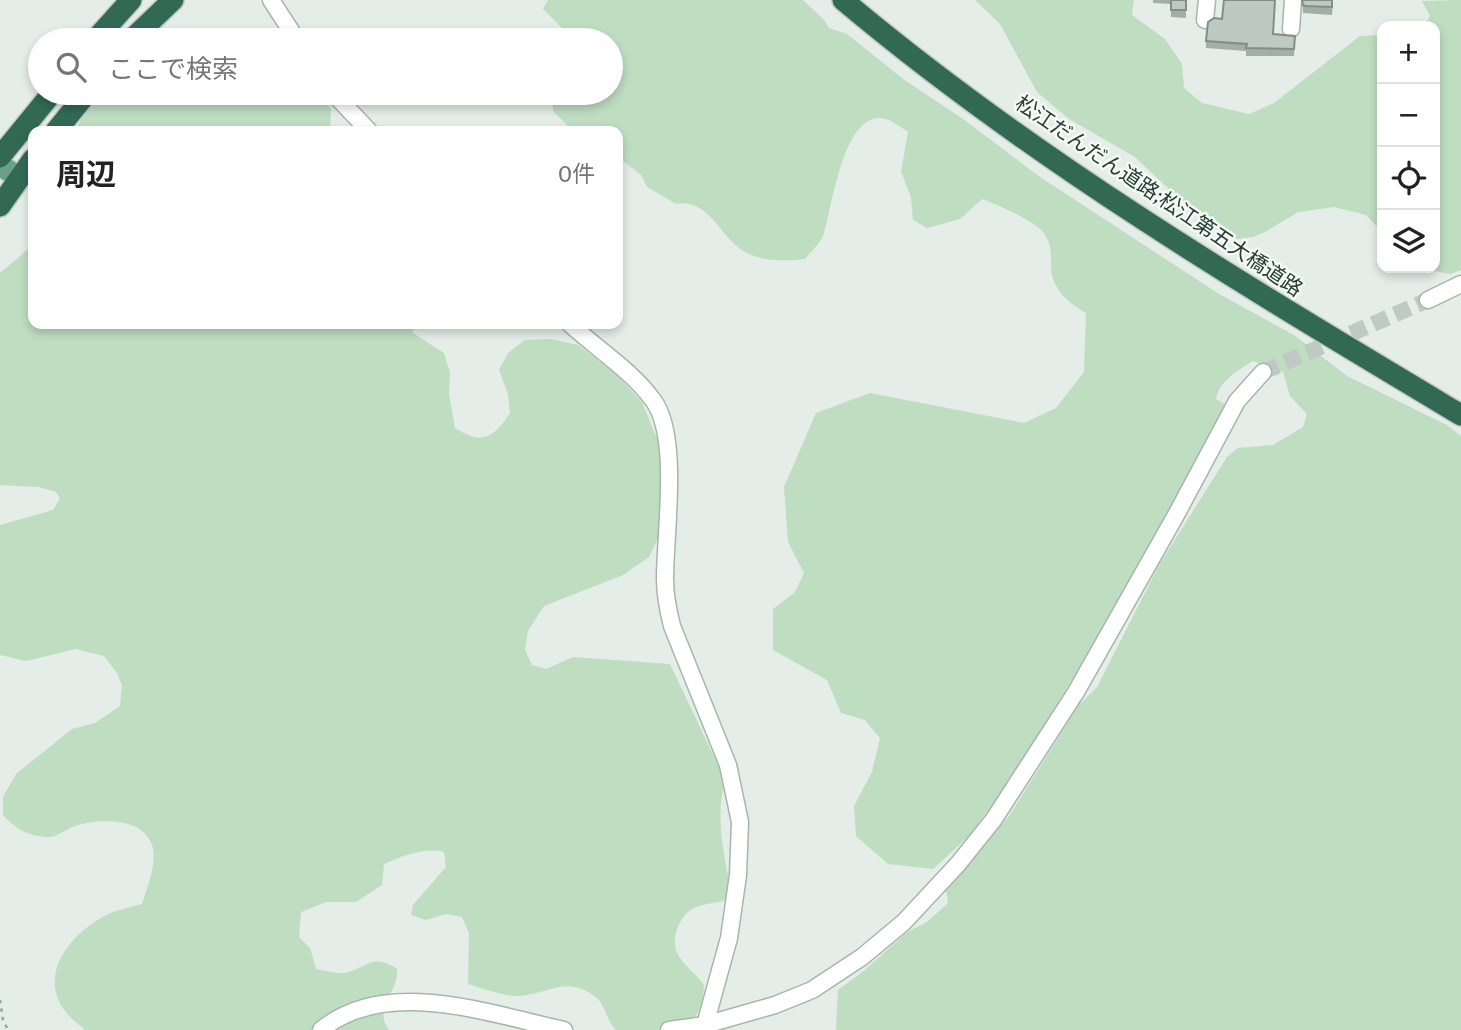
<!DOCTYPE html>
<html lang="ja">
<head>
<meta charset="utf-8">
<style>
	body { margin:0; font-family:"Public Sans","Noto Sans JP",sans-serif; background:#f2f2f2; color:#222 }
	.controls { position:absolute; right:21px; top:21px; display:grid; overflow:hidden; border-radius:14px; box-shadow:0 4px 10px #0003 }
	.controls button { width:63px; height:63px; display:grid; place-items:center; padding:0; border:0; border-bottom:2px solid #e0e0e0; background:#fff; color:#222; font:35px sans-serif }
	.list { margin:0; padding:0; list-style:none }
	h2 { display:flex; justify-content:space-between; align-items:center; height:91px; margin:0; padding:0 28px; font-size:30px }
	h2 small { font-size:23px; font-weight:400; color:#767676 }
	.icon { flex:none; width:38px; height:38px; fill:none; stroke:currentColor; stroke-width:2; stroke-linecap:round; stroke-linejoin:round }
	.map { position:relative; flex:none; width:1461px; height:1030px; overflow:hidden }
	.search { position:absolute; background:#fff; box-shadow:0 4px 10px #0003; left:28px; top:28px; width:595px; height:77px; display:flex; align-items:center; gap:18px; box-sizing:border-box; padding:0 24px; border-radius:38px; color:#767676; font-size:26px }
	.panel { position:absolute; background:#fff; box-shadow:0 4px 10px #0003; left:28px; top:126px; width:595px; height:203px; border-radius:14px }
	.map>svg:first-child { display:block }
	.green { fill:#beddc1 }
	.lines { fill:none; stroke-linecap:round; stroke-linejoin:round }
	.street-tunnel { stroke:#becac3; stroke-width:16; stroke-dasharray:16 8; stroke-linecap:butt }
	.street-casing { stroke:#a7b5ad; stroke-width:19 }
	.primary-casing { stroke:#c2c9c6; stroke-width:24 }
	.highway-casing { stroke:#c2c9c6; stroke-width:24 }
	.path { stroke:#86af9b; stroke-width:2.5; stroke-dasharray:3.5 5; stroke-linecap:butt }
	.street { stroke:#fff; stroke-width:16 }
	.primary { stroke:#6aa089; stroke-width:21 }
	.highway { stroke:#316954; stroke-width:21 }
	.wall { fill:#a2aea8 }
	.building { fill:#bccac3; stroke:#848d88; stroke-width:2 }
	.labels { text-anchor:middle; stroke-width:5; stroke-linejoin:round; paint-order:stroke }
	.street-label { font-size:21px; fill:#243e32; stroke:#f4f9f6 }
</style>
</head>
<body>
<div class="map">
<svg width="1461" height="1030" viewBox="0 0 1461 1030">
	<rect width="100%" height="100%" fill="#e4ede7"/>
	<path class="green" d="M 548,0 L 803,0 L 824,20 L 829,28 L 847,34 L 903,79 L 963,119 L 1040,177 L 1219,294 L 1294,335 L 1347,376 L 1447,425 L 1461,436 L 1461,1030 L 836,1030 L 838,990 L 865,970 L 907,932 L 927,922 L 948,903 L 946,889 L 1009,816 L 1079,705 L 1097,687 L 1159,565 L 1227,457 L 1238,448 L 1273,445 L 1303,427 L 1307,414 L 1290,396 L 1283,372 L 1253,361 C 1237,371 1220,380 1216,399 L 1225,404 L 1218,427 L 1073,678 L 1005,787 L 969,836 L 933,869 L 888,864 L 856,836 L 854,806 L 872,772 L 880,738 L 865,720 L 841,713 L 827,680 L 773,650 L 773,609 L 795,592 L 804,573 L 788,542 L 784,487 L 816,413 L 870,393 L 1024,423 L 1056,408 L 1084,372 L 1086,313 C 1072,305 1059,295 1053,279 C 1048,263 1056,250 1043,232 C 1035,221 996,204 982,199 L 960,219 L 927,228 L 913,220 L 911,197 L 901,172 L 908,132 C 899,126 890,118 879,118 C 843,118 832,207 824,233 C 821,243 811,251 805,259 C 784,261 764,262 745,252 C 720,238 709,197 676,204 L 647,187 L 641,175 L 618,157 L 618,131 L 573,131 L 553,111 L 552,96 L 554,93 L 611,93 L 611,40 L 567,40 L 562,28 L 543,9 Z
		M 975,0 L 1134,0 L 1132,15 L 1165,39 L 1182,64 L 1184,88 L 1202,103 L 1249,114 L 1274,103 L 1360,36 L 1382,35 L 1382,232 L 1366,215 L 1334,207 L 1298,212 L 1265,232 L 1253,237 L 1239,239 L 1225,236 L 1190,209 L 1135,157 L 1069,119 L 1037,92 L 1000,24 Z
		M 1461,0 L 1461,270 L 1450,274 L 1420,268 L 1435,268 L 1435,26 L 1424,26 L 1430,16 L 1422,1 Z
		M 94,93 L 319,93 L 331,109 L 330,131 L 76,131 L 88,100 Z
		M 33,245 L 33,324 L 411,324 L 413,333 L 444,353 L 450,373 L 449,394 L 455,428 C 482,445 493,439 510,413 L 508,394 L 499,370 L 508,353 L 525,340 L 551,339 L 578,345 L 615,373 L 642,402 L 658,441 L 664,473 L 660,535 L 649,557 L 623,575 L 544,606 L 528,631 L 525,650 L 532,665 L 546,669 L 573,657 L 670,664 L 725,780 C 718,807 720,833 725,860 C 727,874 732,885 729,899 C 718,903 706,903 696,907 C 680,913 669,940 678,955 C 685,966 697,975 704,985 C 703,1005 698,1016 685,1030 L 616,1030 C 605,1019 606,1003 593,995 C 564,976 549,994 520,996 C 503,996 484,989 468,984 L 469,933 L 462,917 L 446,914 L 426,920 L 411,915 L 413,905 L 446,867 L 444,852 C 424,847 403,856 384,864 L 382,885 L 356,902 L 326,902 L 301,912 L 299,937 L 310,948 L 316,969 C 324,970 336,974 344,973 C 368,969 370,952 397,969 C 400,991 372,1008 389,1030 L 85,1030 C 79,1024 70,1018 65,1011 C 37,973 72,933 106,915 C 117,910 130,907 142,904 C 147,888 158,861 152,845 C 142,816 98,819 75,826 C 66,829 54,839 45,837 C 26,835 15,828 3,815 L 3,797 L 16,774 L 72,729 L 95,723 L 120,706 L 122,685 L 117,673 L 104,656 L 76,649 L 26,661 L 0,655 L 0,525 L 53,510 L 60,498 L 56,492 L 39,487 L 0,485 L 0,273 Z"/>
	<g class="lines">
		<path class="street-tunnel" d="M 1263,372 L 1428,300"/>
		<g class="street-casing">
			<path id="street" d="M 271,0 L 297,40
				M 1205,20 L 1207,0
				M 1291,29 L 1293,0
				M 333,93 L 369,131
				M 1428,300 L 1461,284
				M 570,324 C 597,349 631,370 653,400 C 680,436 665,532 665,579 C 665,595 668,610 672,626 L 728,765 L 740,822 L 738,875 L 729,938 L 705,1025
				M 321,1030 C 386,976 490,1014 564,1030
				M 669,1030 L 705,1025 L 775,1005 L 812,990 L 862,957 L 904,922 L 958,864 L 994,819 L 1076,692 L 1176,515 L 1237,401 L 1263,372"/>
		</g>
		<g class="primary-casing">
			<path id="primary" d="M 0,165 L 18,177"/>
		</g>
		<g class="highway-casing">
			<path id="highway" d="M 843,0 C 1033,160 1249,288 1461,415
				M 95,40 L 131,0
				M 131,40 L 173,0
				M 56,131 L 87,93
				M 0,157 L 52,93
				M 0,206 L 33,159"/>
		</g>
		<path class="path" d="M 0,1000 L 3,1020 L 8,1030"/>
		<use href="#street" class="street"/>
		<use href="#primary" class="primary"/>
		<use href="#highway" class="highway"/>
	</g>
	<path class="wall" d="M 1153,0 L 1186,0 L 1186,18 L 1171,17 L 1171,4 L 1153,3 Z
		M 1302,0 L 1333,0 L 1332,15 L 1303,13 Z
		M 1222,19 L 1274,35 L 1295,36 L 1294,56 L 1246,56 L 1246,51 L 1206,48 L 1206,41 Z"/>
	<path class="building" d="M 1171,0 L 1186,0 L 1186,10 L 1171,10 Z
		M 1224,0 L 1275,0 L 1273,34 L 1295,36 L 1294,49 L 1246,48 L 1247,44 L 1206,41 L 1208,22 L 1214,18 L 1222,19 Z
		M 1302,0 L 1332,0 L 1332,7 L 1305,6 L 1303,5 Z"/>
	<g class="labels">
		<g class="street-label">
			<text transform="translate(1159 196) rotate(34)" y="7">松江だんだん道路;松江第五大橋道路</text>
		</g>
	</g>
</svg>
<div class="controls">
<button>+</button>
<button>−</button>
<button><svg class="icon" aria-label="locate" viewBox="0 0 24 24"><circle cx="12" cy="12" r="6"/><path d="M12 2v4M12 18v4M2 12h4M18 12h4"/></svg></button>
<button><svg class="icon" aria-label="layers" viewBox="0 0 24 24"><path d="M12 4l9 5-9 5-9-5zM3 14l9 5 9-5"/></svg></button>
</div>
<div class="search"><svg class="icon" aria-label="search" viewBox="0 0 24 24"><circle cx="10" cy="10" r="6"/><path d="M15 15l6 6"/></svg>ここで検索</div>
<section class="panel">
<h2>周辺<small>0件</small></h2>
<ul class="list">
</ul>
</section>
</div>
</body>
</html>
